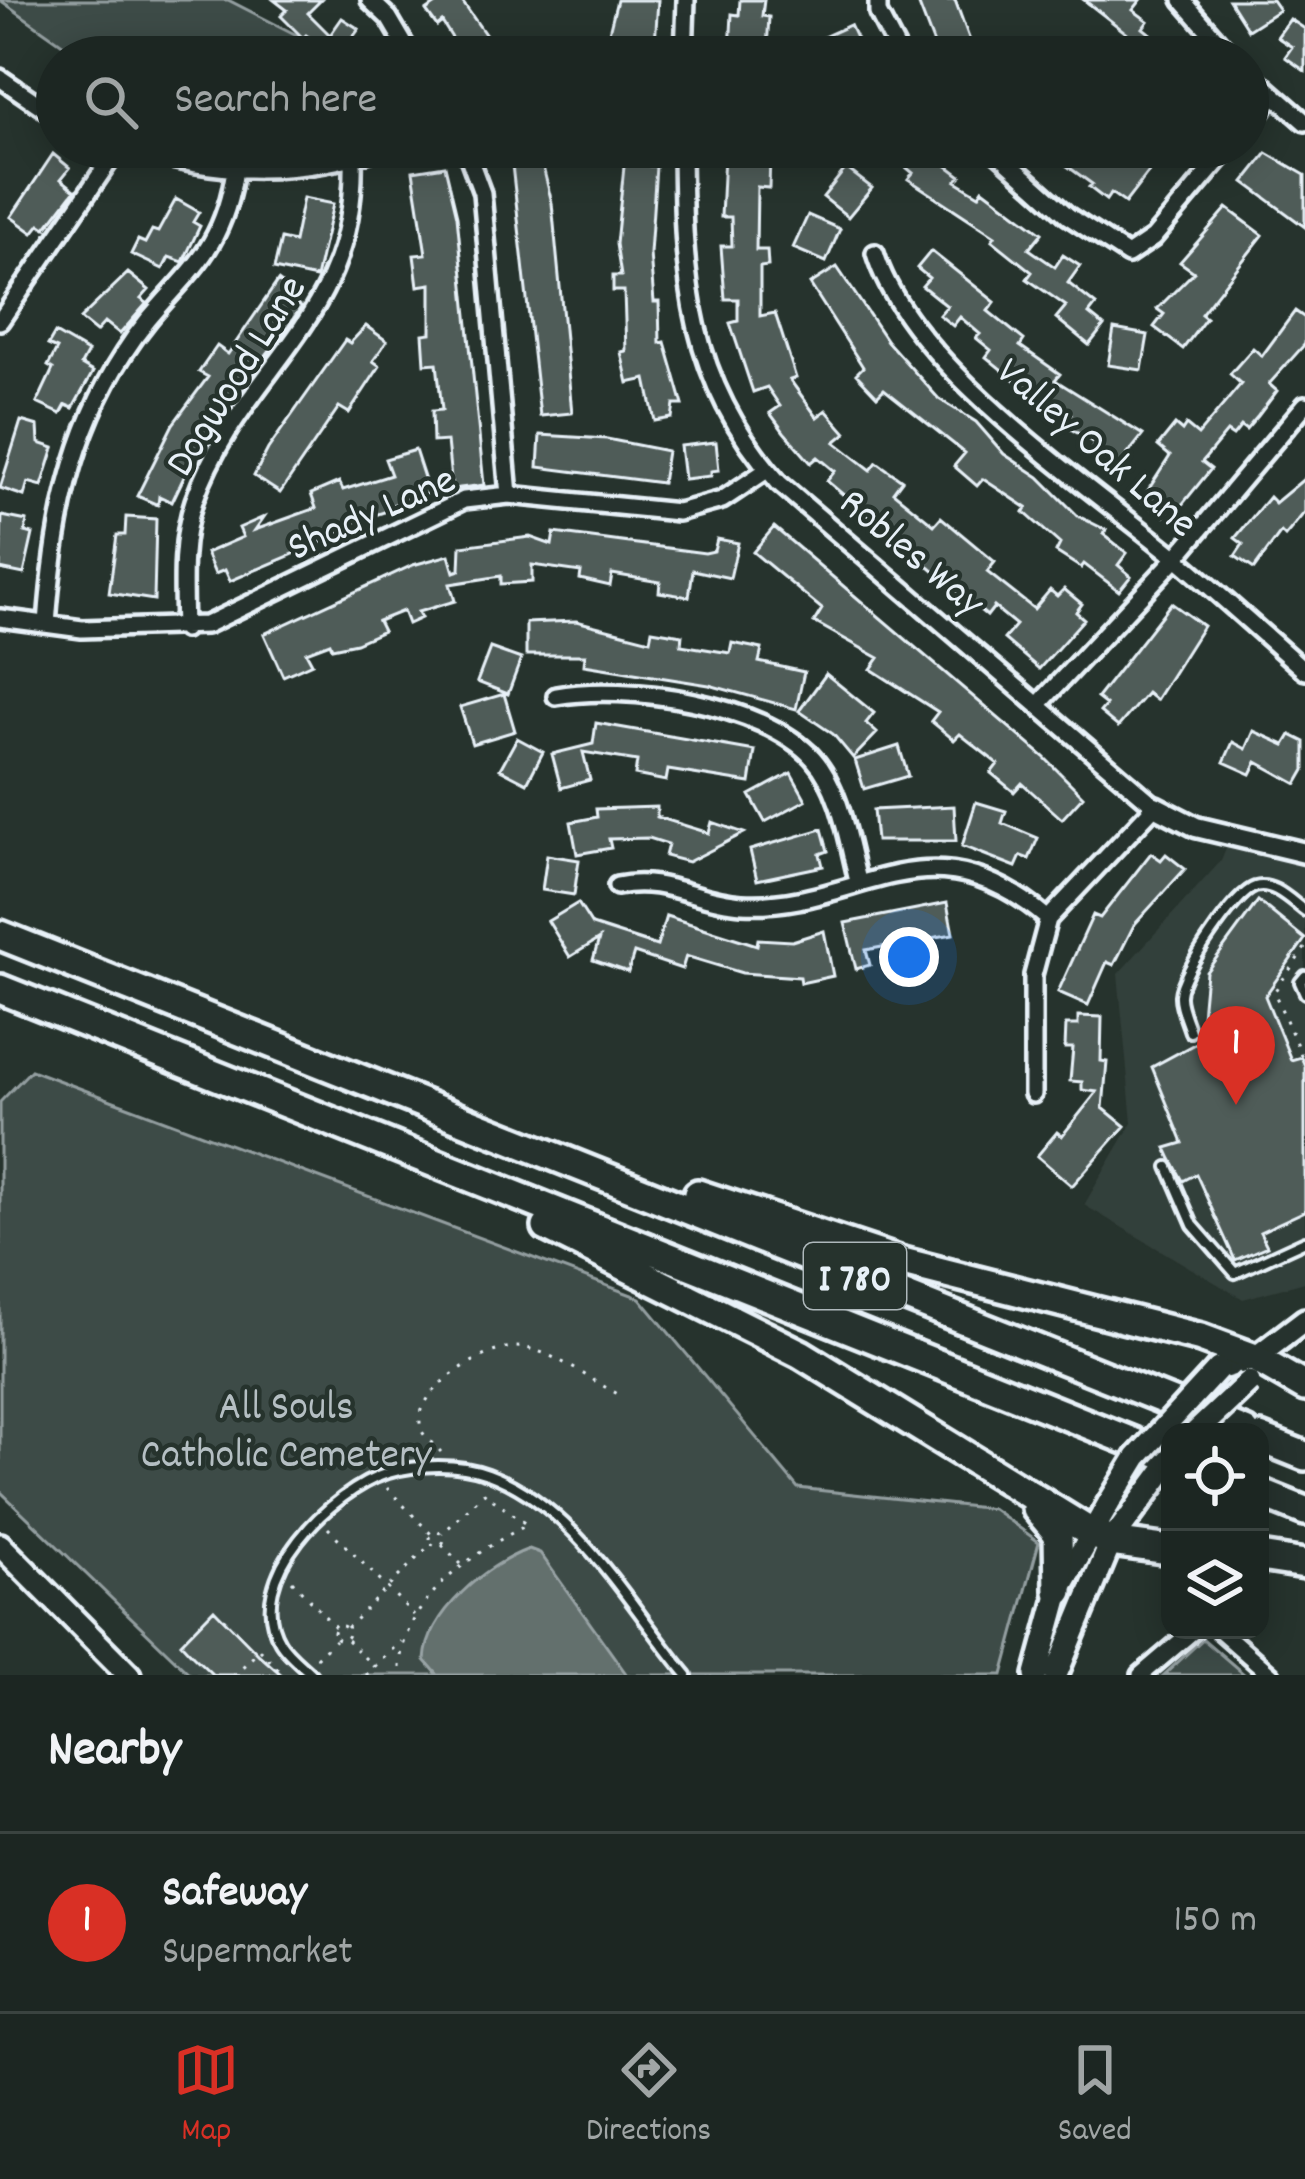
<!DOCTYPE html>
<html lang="en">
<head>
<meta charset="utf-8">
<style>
	body { margin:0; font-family:Dekko,sans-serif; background:#29322f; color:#f1f3f6 }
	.controls { position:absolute; right:36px; bottom:36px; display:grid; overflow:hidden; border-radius:24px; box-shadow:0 6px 30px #0003 }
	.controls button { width:108px; height:108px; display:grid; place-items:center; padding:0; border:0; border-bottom:3px solid #3a4340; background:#1c2622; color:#f1f3f6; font:60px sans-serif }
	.you { position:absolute; left:909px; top:957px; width:42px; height:42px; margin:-30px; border:9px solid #fff; border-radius:50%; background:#1a73e8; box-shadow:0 0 0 18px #1a73e833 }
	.badge { display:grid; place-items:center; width:78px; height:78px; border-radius:50%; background:#d93025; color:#fff; font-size:39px; font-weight:700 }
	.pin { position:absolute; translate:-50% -99px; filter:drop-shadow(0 3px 6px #0008) }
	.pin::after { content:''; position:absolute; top:63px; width:42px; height:36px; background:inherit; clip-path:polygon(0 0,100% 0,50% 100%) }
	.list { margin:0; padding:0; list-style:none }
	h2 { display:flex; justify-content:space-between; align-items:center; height:156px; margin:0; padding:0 48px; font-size:51px }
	h2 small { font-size:39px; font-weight:400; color:#a0a5a5 }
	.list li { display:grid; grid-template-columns:78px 1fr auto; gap:36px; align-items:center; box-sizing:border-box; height:180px; padding:0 48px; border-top:3px solid #3a4340 }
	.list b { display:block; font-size:45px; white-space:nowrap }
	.list p { margin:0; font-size:39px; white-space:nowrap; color:#a0a5a5 }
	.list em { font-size:39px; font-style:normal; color:#a0a5a5 }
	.icon { flex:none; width:66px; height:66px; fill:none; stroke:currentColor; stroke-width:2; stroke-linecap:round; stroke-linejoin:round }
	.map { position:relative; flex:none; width:1305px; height:1675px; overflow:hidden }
	.search { position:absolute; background:#1c2622; box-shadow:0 6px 30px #0003; left:36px; right:36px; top:36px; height:132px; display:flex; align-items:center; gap:30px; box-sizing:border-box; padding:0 42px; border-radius:66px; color:#a0a5a5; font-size:45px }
	.sheet { height:336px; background:#1c2622 }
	nav { display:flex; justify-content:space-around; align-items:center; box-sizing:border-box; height:168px; border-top:3px solid #3a4340; background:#1c2622; font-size:33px; color:#a0a5a5 }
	nav a { display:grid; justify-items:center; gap:6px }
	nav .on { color:#d93025 }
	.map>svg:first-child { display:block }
	.built { fill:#333f3a }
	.green { fill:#3e4b47; stroke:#939ea0; stroke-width:3 }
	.water { fill:#636f6d; stroke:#98a3a5; stroke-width:3 }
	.building { fill:#505c59; stroke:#e8f1f8; stroke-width:3 }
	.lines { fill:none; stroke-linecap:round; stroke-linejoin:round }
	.service-casing { stroke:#e8f1f8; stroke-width:16 }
	.minor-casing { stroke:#e8f1f8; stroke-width:24 }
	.tertiary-casing { stroke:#e8f1f8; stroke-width:27 }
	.secondary-casing { stroke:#e8f1f8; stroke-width:30 }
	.motorway-casing { stroke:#e8f1f8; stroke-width:36 }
	.path { stroke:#e8f1f8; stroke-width:3; stroke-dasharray:3 9; stroke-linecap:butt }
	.service { stroke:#26332d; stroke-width:8 }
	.minor { stroke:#26332d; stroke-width:15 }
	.tertiary { stroke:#26332d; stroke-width:18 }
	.secondary { stroke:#26332d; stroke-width:21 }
	.motorway { stroke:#26332d; stroke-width:27 }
	.secondary-bridge-casing { stroke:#e8f1f8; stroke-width:30; stroke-linecap:butt }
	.secondary-bridge { stroke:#26332d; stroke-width:21 }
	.labels { text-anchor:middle; stroke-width:9; stroke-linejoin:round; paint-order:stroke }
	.shield { fill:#26332d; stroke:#aeb8bb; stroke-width:3 }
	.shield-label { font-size:39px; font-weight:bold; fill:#e8f1f8 }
	.street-label { font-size:42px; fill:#e8f1f8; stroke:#26332d }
	.park-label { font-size:42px; fill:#b5bfc3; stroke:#26332d }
</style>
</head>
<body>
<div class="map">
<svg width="1305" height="1675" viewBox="0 0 1305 1675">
	<rect width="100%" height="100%" fill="#26332d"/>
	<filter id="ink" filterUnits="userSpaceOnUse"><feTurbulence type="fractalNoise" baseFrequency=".00833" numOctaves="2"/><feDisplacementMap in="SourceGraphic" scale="24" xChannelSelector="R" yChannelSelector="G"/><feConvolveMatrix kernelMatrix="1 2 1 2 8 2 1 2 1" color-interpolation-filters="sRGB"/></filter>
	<g filter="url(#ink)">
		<path class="built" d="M 1227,846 L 1305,861 L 1305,1282 L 1243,1299 L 1084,1205 L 1132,1123 L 1118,974 L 1221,861 Z"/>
		<path class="green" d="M 0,0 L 228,0 L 340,57 L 81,57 Z
			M 31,1070 L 640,1298 L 798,1488 L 993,1509 L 1039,1542 L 1003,1675 L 191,1675 L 0,1491 L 0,1102 Z
			M 1203,1639 L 1245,1675 L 1164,1675 Z"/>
		<path class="water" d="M 529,1549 L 540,1553 L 627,1675 L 438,1675 L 425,1660 C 428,1612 486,1565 529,1549 Z"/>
		<path class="building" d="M 274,0 L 321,0 L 308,13 L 330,35 L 342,18 L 359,29 L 353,37 L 361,42 L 351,57 L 337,57 L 306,35 L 303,38 L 281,16 L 287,10 Z
			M 442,0 L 461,0 L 501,57 L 464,57 L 442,22 L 437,26 L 426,11 Z
			M 617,0 L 658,0 L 655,44 L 645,43 L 644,57 L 621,57 L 622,41 L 607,40 Z
			M 740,0 L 764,0 L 762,16 L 769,17 L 767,48 L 730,51 L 732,14 L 739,15 Z
			M 917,0 L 955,0 L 976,57 L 951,57 L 949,51 L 938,55 Z
			M 1084,0 L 1141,0 L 1133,10 L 1148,21 L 1143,28 L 1180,57 L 1134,57 L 1143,46 Z
			M 1229,0 L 1272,0 L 1279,10 L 1248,30 Z
			M 1290,19 L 1305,29 L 1305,71 L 1285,57 L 1292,47 L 1277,37 Z
			M 850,25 L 865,57 L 825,57 L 817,40 Z
			M 510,147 L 538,147 L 552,203 L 572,413 L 540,416 Z
			M 626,147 L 651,147 L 650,166 L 656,166 L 650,254 L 654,302 L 659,302 L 660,343 L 665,342 L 683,405 L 674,405 L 672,418 L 655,421 L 646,379 L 628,383 L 621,352 L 626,351 L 624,291 L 613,291 L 613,276 L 621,276 L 616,244 Z
			M 882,147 L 938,147 L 951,156 L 945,164 L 961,176 L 956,181 L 979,195 L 983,189 L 1042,233 L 1029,249 L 1055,267 L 1063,255 L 1080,266 L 1068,283 L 1096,305 L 1089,314 L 1104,326 L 1089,345 L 1056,318 L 1066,306 L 1027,279 L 1032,272 L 992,240 L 995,236 L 908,179 L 913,173 Z
			M 1057,147 L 1168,147 L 1125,203 L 1111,193 L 1106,200 L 1089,187 L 1092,184 L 1052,155 Z
			M 1267,153 L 1305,175 L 1305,227 L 1244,182 Z
			M 53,154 L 70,168 L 61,179 L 75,190 L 46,228 L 40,224 L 33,233 L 11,217 Z
			M 724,155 L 770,157 L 769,188 L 757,187 L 756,250 L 767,250 L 768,266 L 760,267 L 760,316 L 775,313 L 796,378 L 790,380 L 817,417 L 826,410 L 846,433 L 835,442 L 871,470 L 877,462 L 902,480 L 893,492 L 934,525 L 941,517 L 995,562 L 987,572 L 1034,609 L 1050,590 L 1057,596 L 1064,589 L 1082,604 L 1076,612 L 1084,619 L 1039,669 L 1004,639 L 1016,625 L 994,607 L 987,616 L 827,481 L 835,471 L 818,457 L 811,463 L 784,432 L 770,413 L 780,406 L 767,387 L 753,392 L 730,323 L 738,321 L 738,299 L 725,299 L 721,246 L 732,246 L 731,217 L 721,217 Z
			M 445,166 L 457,216 L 484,485 L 452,489 L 447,441 L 433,442 L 432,411 L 442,410 L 437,363 L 425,364 L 423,334 L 431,333 L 431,284 L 418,286 L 414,255 L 426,254 L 413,171 Z
			M 846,168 L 872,188 L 848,217 L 823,197 Z
			M 303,198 L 333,204 L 316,278 L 274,269 L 281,239 L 294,242 Z
			M 176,199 L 199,212 L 193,222 L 200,226 L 183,262 L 169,257 L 163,269 L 131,254 L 138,240 L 145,243 L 152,230 L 158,232 Z
			M 1227,208 L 1263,235 L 1201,314 L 1206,318 L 1183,349 L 1154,327 L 1164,314 L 1157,309 L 1194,272 L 1180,262 Z
			M 808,215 L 840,229 L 826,262 L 793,248 Z
			M 931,251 L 995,302 L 988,311 L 1024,340 L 1020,346 L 1060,374 L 1055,380 L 1143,435 L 1120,464 L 1108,455 L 1105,459 L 1092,449 L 1096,444 L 1064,425 L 1071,414 L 1032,386 L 1028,391 L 986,357 L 991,350 L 976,338 L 980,334 L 960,317 L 953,326 L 939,315 L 947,306 L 922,286 L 929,278 L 917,268 Z
			M 837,267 L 887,341 L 939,399 L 976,422 L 1004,454 L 1039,477 L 1078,516 L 1106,530 L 1103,534 L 1127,553 L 1118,565 L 1131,576 L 1119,591 L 1084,564 L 1081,568 L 1056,552 L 1060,544 L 1024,512 L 1027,508 L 983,479 L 977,486 L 954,466 L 965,453 L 884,389 L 877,396 L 856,374 L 863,367 L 810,284 Z
			M 128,273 L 149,290 L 141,299 L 147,303 L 120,334 L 105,322 L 96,332 L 80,319 Z
			M 278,281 L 297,295 L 293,301 L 301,307 L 288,327 L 204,435 L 172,502 L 159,496 L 158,505 L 137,496 L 173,424 L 208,377 L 199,372 L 217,346 L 228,354 Z
			M 1295,311 L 1305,318 L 1305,344 L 1269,384 L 1277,391 L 1258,416 L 1246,430 L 1241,426 L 1233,436 L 1227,432 L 1202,462 L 1211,469 L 1181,506 L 1174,501 L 1164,516 L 1141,501 L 1170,456 L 1158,446 L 1175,425 L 1182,431 L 1186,425 L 1198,435 L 1241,384 L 1230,374 L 1253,348 L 1262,356 Z
			M 366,326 L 387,341 L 373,361 L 380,366 L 349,413 L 339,407 L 280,493 L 254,476 L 268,449 L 345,340 L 350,343 Z
			M 1114,329 L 1148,335 L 1142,370 L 1108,365 Z
			M 55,333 L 88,352 L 81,365 L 93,372 L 73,408 L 66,405 L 61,414 L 37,403 L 53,369 L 48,366 L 57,349 L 48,345 Z
			M 21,421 L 38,426 L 39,443 L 54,448 L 42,486 L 28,482 L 24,496 L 0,488 Z
			M 540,435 L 607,439 L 667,451 L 662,483 L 538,467 Z
			M 716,442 L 719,470 L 711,471 L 711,476 L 684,479 L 680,446 Z
			M 415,450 L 429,493 L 392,505 L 393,509 L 357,521 L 322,542 L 230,581 L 225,570 L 215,574 L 206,553 L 243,537 L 239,528 L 264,517 L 255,530 L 316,508 L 311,494 L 339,482 L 343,490 L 391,475 L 385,459 Z
			M 1305,478 L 1305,512 L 1285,536 L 1281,532 L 1254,569 L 1235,556 L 1243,544 L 1235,538 L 1269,497 L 1275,503 Z
			M 2,516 L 27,521 L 25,532 L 33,534 L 24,574 L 0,569 Z
			M 126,517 L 156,519 L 154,600 L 109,593 L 117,535 L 125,535 Z
			M 774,527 L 1044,757 L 1083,796 L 1062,819 L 1022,783 L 1014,792 L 991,773 L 998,764 L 960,734 L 954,740 L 931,721 L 938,712 L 871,669 L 879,658 L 814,622 L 822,609 L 753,552 Z
			M 554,533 L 705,553 L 714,551 L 717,539 L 738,543 L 730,578 L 693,570 L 689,597 L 659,592 L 660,582 L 612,574 L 610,586 L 580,579 L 581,572 L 532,565 L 532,582 L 501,584 L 501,576 L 450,584 L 455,601 L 418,612 L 421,618 L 408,624 L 403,611 L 378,621 L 383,631 L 356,643 L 332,648 L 330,643 L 306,652 L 312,663 L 283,676 L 264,634 L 413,565 L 449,555 L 454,572 L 460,570 L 461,546 L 530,537 L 552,545 Z
			M 1171,603 L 1203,626 L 1156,700 L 1147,693 L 1118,727 L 1100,712 L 1106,705 L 1097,698 Z
			M 576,621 L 650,640 L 652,630 L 682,635 L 681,645 L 730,653 L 732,643 L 762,649 L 759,662 L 804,672 L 796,709 L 709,685 L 584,665 L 585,655 L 526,655 L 526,623 Z
			M 490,648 L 521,659 L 508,694 L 477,682 Z
			M 826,674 L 874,713 L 866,723 L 877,733 L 853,758 L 833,734 L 799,711 Z
			M 504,694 L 515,731 L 472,744 L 460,707 Z
			M 596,723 L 755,751 L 750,783 L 668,770 L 666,781 L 635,775 L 637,761 L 583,752 L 590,780 L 561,788 L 552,754 L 593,744 Z
			M 1254,731 L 1285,745 L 1291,735 L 1305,742 L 1305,770 L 1297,784 L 1257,762 L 1251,774 L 1224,762 L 1233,742 L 1246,749 Z
			M 517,738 L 543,752 L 527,783 L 500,769 Z
			M 899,746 L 908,776 L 864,789 L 855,760 Z
			M 791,773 L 806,800 L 765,822 L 750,795 Z
			M 976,802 L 1006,811 L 1002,823 L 1038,838 L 1029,859 L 1021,856 L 1016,867 L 962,846 Z
			M 954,806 L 956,841 L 876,841 L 873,810 Z
			M 657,807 L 657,817 L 709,833 L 712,822 L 744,833 L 688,862 L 665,856 L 668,844 L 649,838 L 609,839 L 611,848 L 577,854 L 571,822 L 597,817 L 596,809 Z
			M 822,829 L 828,851 L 820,854 L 823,866 L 757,880 L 750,850 Z
			M 1151,853 L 1161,860 L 1166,854 L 1185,869 L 1134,925 L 1114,965 L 1107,962 L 1088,1005 L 1058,992 L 1093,915 L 1100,918 Z
			M 547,855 L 579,860 L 574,895 L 542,890 Z
			M 1258,901 L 1305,939 L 1265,996 L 1291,1060 L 1301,1057 L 1305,1066 L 1305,1211 L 1260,1232 L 1267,1246 L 1235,1260 L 1196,1174 L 1183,1181 L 1171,1159 L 1166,1148 L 1183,1143 L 1152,1067 L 1211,1035 L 1202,1016 L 1206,972 Z
			M 578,903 L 592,925 L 657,946 L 666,916 L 757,945 L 758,939 L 792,941 L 824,931 L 833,976 L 801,983 L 800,977 L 742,973 L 686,956 L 682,969 L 634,953 L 628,972 L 593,960 L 599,939 L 570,957 L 548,921 Z
			M 947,903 L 953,934 L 866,950 L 870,965 L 856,969 L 845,923 Z
			M 1078,1016 L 1102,1017 L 1101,1061 L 1107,1062 L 1103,1108 L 1125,1126 L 1072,1186 L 1037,1156 L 1057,1132 L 1062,1136 L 1097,1092 L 1082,1090 L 1082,1082 L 1070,1081 L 1073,1048 L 1065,1048 L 1066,1025 L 1078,1025 Z
			M 214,1609 L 259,1655 L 282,1675 L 213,1675 L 193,1656 L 181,1643 Z"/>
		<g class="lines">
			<g class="service-casing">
				<path id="service" d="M 1305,976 L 1300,982 L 1305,993
					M 1190,1032 C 1187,1022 1179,1005 1180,995 C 1181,973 1235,893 1255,887 C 1273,881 1291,901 1305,911
					M 1168,1167 L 1193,1225 L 1235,1273 L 1305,1241
					M 312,1675 C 302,1665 287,1654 280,1642 C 241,1578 333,1490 388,1473 C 419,1464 458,1463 488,1474 C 577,1507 629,1606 687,1675"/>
			</g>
			<g class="minor-casing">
				<path id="minor" d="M 370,0 L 389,18 L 412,57
					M 878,0 L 878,13 L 901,57
					M 1182,0 L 1232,57
					M 684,57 L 686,0
					M 1248,72 L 1305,122
					M 0,78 L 57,117
					M 1248,126 L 1274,95
					M 132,147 C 214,177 304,176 385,147
					M 465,147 L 482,193 L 509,495
					M 682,147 C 683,280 687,378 779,483 L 1155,806 L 1048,919 L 1033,975 L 1033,1094
					M 991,147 L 1068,216 L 1128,255 L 1153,238 L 1230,147
					M 875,253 C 908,364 1084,482 1174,556 C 1218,593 1261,632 1305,671
					M 0,321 L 119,147
					M 0,618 L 82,629 L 206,625 L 464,500 L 509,495 L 678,512 L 722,500 L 767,470
					M 47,624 C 54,527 70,436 124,353 C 171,279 222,265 235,169
					M 184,629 C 183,586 180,542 194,501 C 242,365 358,322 353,158
					M 556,696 C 626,683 763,703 813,758 C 841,789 848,842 858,881
					M 1038,705 L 1176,558 L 1305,405
					M 617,886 C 664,876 696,901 742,904 C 857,911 927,815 1048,919
					M 1220,1630 L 1271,1675
					M 1141,1675 L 1194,1630"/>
			</g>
			<g class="tertiary-casing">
				<path id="tertiary" d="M 1155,806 L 1196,827 L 1305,853"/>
			</g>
			<g class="secondary-casing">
				<path id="secondary" d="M 1218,1369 L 1255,1358 L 1305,1320
					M 0,1545 L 129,1675
					M 1036,1675 L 1059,1591 L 1109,1503
					M 1056,1675 L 1111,1542 L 1170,1462"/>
			</g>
			<g class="motorway-casing">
				<path id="motorway" d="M 0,935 L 1245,1432
					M 0,989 L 1170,1457
					M 698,1194 L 899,1261 L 1201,1338 L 1255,1358 L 1305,1387
					M 547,1227 L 801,1354 L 1090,1532 L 1111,1542 L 1170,1550
					M 1260,1438 L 1305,1456
					M 1260,1493 L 1305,1511
					M 1036,1508 L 1058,1534 L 1059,1591
					M 1260,1557 L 1305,1564"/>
			</g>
			<path class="path" d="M 1305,948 L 1274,992 L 1305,1064
				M 441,1452 C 436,1446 425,1438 422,1431 C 406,1394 486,1346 517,1347 C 549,1348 590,1380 618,1394
				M 387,1488 L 431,1534
				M 328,1528 L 414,1615
				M430 1539a7 7 0 1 1 14 0a7 7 0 1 1-14 0Z
				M 442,1545 L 461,1564
				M 292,1581 L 336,1628
				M334 1633a7 7 0 1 1 14 0a7 7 0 1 1-14 0Z
				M 347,1628 L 431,1544
				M 347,1640 L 374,1667
				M 316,1658 L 335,1640
				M 400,1668 C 402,1601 472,1553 527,1525 L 484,1493 L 442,1534
				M 234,1675 L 260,1650 L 284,1675
				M 366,1675 L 401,1641"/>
			<use href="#service" class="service"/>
			<use href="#minor" class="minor"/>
			<use href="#tertiary" class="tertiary"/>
			<use href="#secondary" class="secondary"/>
			<use href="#motorway" class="motorway"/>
			<g class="secondary-bridge-casing">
				<path id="secondary-bridge" d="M 1196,1432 L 1249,1382
					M 1109,1503 L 1137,1457 L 1218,1369"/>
			</g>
			<use href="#secondary-bridge" class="secondary-bridge"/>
		</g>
	</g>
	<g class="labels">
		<rect class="shield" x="804" y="1243" width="102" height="66" rx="9"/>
		<g class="shield-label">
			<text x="855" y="1290">I 780</text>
		</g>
		<g class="street-label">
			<text transform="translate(233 374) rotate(-58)" y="15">Dogwood Lane</text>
			<text transform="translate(1099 445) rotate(41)" y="15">Valley Oak Lane</text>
			<text transform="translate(370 510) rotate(-24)" y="15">Shady Lane</text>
			<text transform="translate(914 550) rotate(40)" y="15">Robles Way</text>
		</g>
		<g class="park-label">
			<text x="286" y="1418">All Souls<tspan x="286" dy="48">Catholic Cemetery</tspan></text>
		</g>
	</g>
</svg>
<div class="controls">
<button><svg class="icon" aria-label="locate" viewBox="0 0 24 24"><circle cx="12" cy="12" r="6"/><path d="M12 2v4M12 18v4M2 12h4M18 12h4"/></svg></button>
<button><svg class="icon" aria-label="layers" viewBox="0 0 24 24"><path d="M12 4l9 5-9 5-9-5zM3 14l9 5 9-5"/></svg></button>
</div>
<div class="you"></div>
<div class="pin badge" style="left:1236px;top:1105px">1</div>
<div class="search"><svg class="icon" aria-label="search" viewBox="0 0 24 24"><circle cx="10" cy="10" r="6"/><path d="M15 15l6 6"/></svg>Search here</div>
</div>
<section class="sheet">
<h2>Nearby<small></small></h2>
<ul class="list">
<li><span class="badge">1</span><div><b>Safeway</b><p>Supermarket</p></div><em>150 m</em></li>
</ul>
</section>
<nav>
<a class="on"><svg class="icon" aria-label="map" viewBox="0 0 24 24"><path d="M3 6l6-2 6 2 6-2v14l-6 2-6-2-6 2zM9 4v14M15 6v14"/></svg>Map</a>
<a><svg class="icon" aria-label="directions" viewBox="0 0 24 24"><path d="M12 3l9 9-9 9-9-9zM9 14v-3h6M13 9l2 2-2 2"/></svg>Directions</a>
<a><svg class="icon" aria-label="saved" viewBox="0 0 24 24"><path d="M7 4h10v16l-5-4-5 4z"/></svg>Saved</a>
</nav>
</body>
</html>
